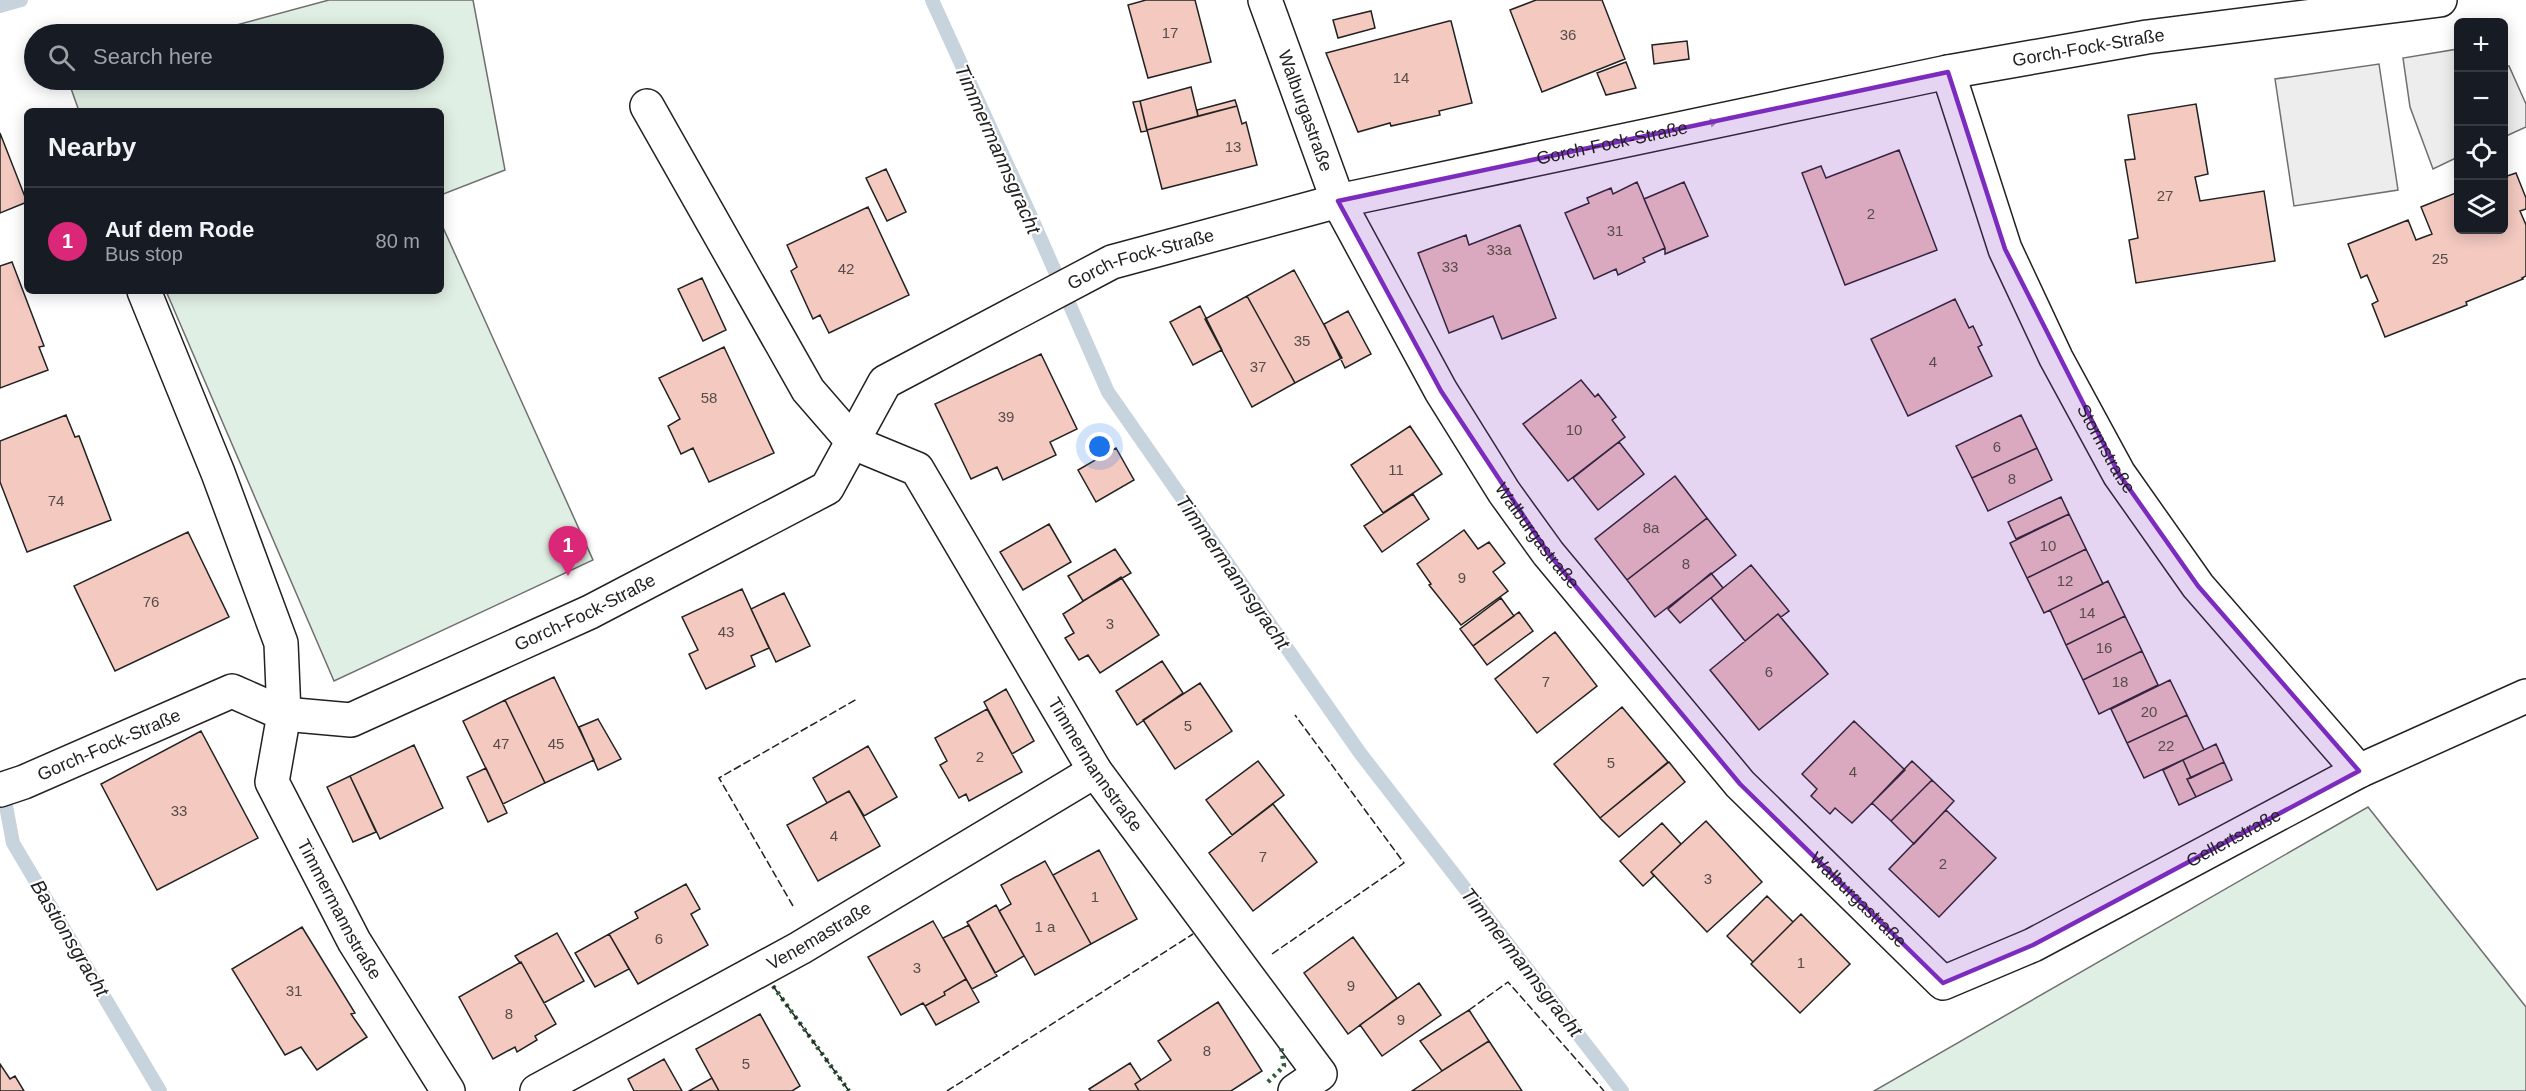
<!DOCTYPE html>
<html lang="en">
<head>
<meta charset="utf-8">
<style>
	body { margin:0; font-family:Arial,sans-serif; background:#242831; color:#f1f3f6 }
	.controls { position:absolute; right:18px; top:18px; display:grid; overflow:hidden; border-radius:9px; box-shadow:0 3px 15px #0003 }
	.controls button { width:54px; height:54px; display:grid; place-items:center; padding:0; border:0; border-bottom:2px solid #363941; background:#171b24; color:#f1f3f6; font:30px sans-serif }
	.you { position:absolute; left:1100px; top:447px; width:21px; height:21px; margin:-15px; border:4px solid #fff; border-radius:50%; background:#1a73e8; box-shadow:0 0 0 9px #1a73e833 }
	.badge { display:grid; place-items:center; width:39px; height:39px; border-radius:50%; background:#db2777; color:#fff; font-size:20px; font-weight:700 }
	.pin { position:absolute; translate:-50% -50px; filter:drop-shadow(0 2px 3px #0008) }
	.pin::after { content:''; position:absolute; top:32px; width:21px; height:18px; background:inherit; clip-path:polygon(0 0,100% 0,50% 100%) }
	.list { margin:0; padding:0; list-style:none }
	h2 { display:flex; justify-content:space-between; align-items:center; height:78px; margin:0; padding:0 24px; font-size:26px }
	h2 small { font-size:20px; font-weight:400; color:#9ea1a6 }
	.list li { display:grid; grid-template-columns:39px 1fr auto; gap:18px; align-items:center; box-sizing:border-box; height:108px; padding:0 24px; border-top:2px solid #363941 }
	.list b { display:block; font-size:22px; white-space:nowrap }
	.list p { margin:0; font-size:20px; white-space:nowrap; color:#9ea1a6 }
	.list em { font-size:20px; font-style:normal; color:#9ea1a6 }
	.icon { flex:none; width:33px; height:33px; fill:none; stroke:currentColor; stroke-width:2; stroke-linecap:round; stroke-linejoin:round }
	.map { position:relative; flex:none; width:2526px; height:1091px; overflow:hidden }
	.search { position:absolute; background:#171b24; box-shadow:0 3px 15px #0003; left:24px; top:24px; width:420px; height:66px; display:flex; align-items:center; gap:15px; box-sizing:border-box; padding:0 21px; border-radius:33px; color:#9ea1a6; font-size:22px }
	.panel { position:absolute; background:#171b24; box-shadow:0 3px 15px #0003; left:24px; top:108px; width:420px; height:186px; border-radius:9px }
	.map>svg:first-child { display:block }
	.green { fill:#e0efe3; stroke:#6f6f6f; stroke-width:1.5 }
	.parking { fill:#ededed; stroke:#6f6f6f; stroke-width:1.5 }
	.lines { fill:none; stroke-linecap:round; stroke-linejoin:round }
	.stream { stroke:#c7d3dd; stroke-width:14 }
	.building { fill:#f3c9c0; stroke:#222; stroke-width:1.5 }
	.minor-casing { stroke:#222; stroke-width:36 }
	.minor { stroke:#fff; stroke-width:33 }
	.hedge { stroke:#2f5e38; stroke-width:4.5; stroke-dasharray:3 4.5; stroke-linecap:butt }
	.fence { stroke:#222; stroke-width:1.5; stroke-dasharray:8 3; stroke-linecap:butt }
	.oneway { fill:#9c9c9c }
	.marked { fill:#7b2cbf; fill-opacity:0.2; stroke:#7b2cbf; stroke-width:4.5; stroke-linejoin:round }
	.labels { text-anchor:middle; stroke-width:4.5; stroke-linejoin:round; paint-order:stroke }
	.number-label { font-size:15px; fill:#564c4a }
	.street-label { font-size:18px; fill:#222; stroke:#fff }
	.water-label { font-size:20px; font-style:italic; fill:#222; stroke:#fff }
</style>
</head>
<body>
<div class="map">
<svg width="2526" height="1091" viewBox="0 0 2526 1091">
	<rect width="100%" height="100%" fill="#fff"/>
	<path class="green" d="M 329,0 L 473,0 L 505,170 L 441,195 L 441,111 L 79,111 L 68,80 L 434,80 L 434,34 L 203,34 Z
		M 441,223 L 593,560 L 334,681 L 166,291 L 441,291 Z
		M 2368,807 L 2526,1007 L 2526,1091 L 1874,1091 Z"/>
	<path class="parking" d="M 2458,49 L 2458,157 L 2433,169 L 2410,107 L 2403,58 Z
		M 2379,64 L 2398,190 L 2294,206 L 2275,79 Z
		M 2504,66 L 2509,66 L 2526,104 L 2526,127 L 2504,137 Z"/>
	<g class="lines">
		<path class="stream" d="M 932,0 L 1032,219 L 1108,392 L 1360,753 L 1622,1091
			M 0,6 L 21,0
			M 3,790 L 13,843 L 160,1091"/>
	</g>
	<path class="building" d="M 1146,0 L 1195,0 L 1211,62 L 1148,78 L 1128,5 Z
		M 1536,0 L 1602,0 L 1625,59 L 1542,92 L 1510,10 Z
		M 1371,11 L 1375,28 L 1338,38 L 1333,20 Z
		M 1449,21 L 1451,21 L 1472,103 L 1439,111 L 1440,115 L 1391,126 L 1390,123 L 1358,132 L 1326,53 Z
		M 1687,41 L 1689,59 L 1654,64 L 1652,45 Z
		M 1626,62 L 1636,88 L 1606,95 L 1597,73 Z
		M 1191,87 L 1198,116 L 1147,130 L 1140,101 Z
		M 1235,100 L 1237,106 L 1198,116 L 1197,110 Z
		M 1140,101 L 1147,131 L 1141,132 L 1133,102 Z
		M 2196,104 L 2208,174 L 2195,177 L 2200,201 L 2264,191 L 2275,261 L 2136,283 L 2129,240 L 2138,238 L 2125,160 L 2135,159 L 2128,115 Z
		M 1237,106 L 1242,124 L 1246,122 L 1257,165 L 1162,189 L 1147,130 Z
		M 0,133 L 27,202 L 0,213 Z
		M 1899,150 L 1937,250 L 1845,285 L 1802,173 L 1821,166 L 1826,178 Z
		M 886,169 L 906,212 L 887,221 L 866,178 Z
		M 2516,173 L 2526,198 L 2526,209 L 2520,211 L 2526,225 L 2526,276 L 2522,278 L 2523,279 L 2466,302 L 2467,305 L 2385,337 L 2372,304 L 2378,301 L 2367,275 L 2361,278 L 2348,244 L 2408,220 L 2416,240 L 2432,234 L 2421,207 L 2458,192 L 2458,230 L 2504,230 L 2504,177 Z
		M 1637,182 L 1665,248 L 1643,258 L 1645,262 L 1618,275 L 1616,269 L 1594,279 L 1565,213 L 1589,203 L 1587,198 L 1611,188 L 1613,194 Z
		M 1684,182 L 1708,236 L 1665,254 L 1665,248 L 1644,199 Z
		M 868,207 L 909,295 L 829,333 L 820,315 L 813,319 L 791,271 L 797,267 L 787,245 Z
		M 1520,225 L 1556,318 L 1502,339 L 1493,316 L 1449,333 L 1418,253 L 1466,235 L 1469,245 Z
		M 12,262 L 44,346 L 39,347 L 48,370 L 0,388 L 0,266 Z
		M 1294,270 L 1342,358 L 1295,383 L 1247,296 Z
		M 702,278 L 726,330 L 703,341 L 678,289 Z
		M 1247,296 L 1295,383 L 1252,407 L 1205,319 Z
		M 1955,299 L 1969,328 L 1973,326 L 1982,345 L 1978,347 L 1992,376 L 1908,416 L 1871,339 Z
		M 1200,306 L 1222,350 L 1193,365 L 1170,322 Z
		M 1348,311 L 1371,354 L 1345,368 L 1324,324 Z
		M 724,347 L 774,453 L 709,482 L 693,448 L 681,454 L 668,426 L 680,419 L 659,378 Z
		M 1041,354 L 1077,429 L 1050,442 L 1056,455 L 1003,480 L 997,467 L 971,479 L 935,404 Z
		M 1581,380 L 1595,397 L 1598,394 L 1616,417 L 1612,420 L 1625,437 L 1568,481 L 1523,424 Z
		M 66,415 L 75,437 L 79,436 L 111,520 L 27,552 L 0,482 L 0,441 Z
		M 2021,415 L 2037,448 L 1972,478 L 1956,446 Z
		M 1410,426 L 1442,474 L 1383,513 L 1351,465 Z
		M 1619,442 L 1644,474 L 1598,510 L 1573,478 Z
		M 1116,448 L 1134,480 L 1096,502 L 1078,470 Z
		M 2037,448 L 2052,480 L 1988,511 L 1972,478 Z
		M 1675,476 L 1707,518 L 1627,580 L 1595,539 Z
		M 1413,494 L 1429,519 L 1382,552 L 1364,526 Z
		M 2061,497 L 2069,514 L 2016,539 L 2008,522 Z
		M 2069,514 L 2086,549 L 2027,578 L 2010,543 Z
		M 1707,518 L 1736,555 L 1655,617 L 1627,580 Z
		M 1049,524 L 1071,562 L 1023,590 L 1000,552 Z
		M 1464,530 L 1478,549 L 1489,542 L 1505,563 L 1493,572 L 1508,591 L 1461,625 L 1429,585 L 1431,584 L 1417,564 Z
		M 188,532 L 229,617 L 115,671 L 74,586 Z
		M 1115,549 L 1131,573 L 1083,601 L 1068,576 Z
		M 2086,549 L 2103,584 L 2044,613 L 2027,578 Z
		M 1751,565 L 1789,611 L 1781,617 L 1778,614 L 1745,641 L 1711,598 Z
		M 1711,573 L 1723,588 L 1680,623 L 1668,609 Z
		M 1121,577 L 1159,635 L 1100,673 L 1088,655 L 1079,660 L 1065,638 L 1074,633 L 1063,614 Z
		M 2108,581 L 2125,616 L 2066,645 L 2050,610 Z
		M 742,589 L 769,648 L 751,656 L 755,666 L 706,689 L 689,654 L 698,650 L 682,617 Z
		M 784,593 L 810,646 L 776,662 L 751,609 Z
		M 1501,598 L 1514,616 L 1473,646 L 1460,629 Z
		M 1519,612 L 1533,631 L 1487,665 L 1473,646 Z
		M 1778,614 L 1828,674 L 1759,730 L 1710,670 Z
		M 2125,616 L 2142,651 L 2083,680 L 2066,645 Z
		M 1555,632 L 1597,686 L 1537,733 L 1495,679 Z
		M 2142,651 L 2158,685 L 2099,714 L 2083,680 Z
		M 1162,661 L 1183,693 L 1137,725 L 1116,691 Z
		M 554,677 L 594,760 L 545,783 L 505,700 Z
		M 2170,680 L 2187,715 L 2127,743 L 2111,709 Z
		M 1200,683 L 1232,731 L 1175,769 L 1143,720 Z
		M 1006,689 L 1034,741 L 1012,754 L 984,702 Z
		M 505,700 L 545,783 L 503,804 L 463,721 Z
		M 1622,707 L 1668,762 L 1600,818 L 1554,764 Z
		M 987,709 L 1022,772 L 969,801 L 966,794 L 959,798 L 940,765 L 947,761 L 935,738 Z
		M 2187,715 L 2204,750 L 2144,778 L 2127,743 Z
		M 598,719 L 621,759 L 598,770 L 579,727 Z
		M 1854,721 L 1905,770 L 1852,823 L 1835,808 L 1830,814 L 1811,796 L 1817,789 L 1802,774 Z
		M 201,731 L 258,838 L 157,890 L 101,784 Z
		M 2216,744 L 2224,762 L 2191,778 L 2183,760 Z
		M 414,745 L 443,808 L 380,839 L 350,776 Z
		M 868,746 L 897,797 L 864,816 L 849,791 L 827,803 L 813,778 Z
		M 2183,760 L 2191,778 L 2187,779 L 2196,797 L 2179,805 L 2163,770 Z
		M 1258,761 L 1284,795 L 1232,835 L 1206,800 Z
		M 1912,761 L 1932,780 L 1891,821 L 1872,803 Z
		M 1669,762 L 1685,782 L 1619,837 L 1600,818 Z
		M 2224,762 L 2232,780 L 2196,797 L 2187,779 Z
		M 486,768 L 507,813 L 488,822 L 467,777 Z
		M 350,776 L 376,832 L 353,842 L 327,787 Z
		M 1932,780 L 1954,801 L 1914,844 L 1891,821 Z
		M 849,791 L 880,846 L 818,881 L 787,825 Z
		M 1273,804 L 1317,862 L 1253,911 L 1209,853 Z
		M 1946,810 L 1996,858 L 1939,917 L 1889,869 Z
		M 1706,821 L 1762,882 L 1707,932 L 1651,872 Z
		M 1662,823 L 1681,844 L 1651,872 L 1654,876 L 1643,886 L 1620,861 Z
		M 1099,850 L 1137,919 L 1091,944 L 1053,875 Z
		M 1045,861 L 1091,944 L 1035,975 L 999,911 L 1011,904 L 1001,885 Z
		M 686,884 L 700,909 L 691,914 L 708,945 L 638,984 L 609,934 L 638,918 L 635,912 Z
		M 1767,896 L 1793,922 L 1753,962 L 1727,936 Z
		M 996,905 L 1024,956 L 995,973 L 967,922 Z
		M 1801,914 L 1850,964 L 1800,1013 L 1751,964 Z
		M 933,921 L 966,979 L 944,992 L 945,995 L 925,1006 L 923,1003 L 901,1015 L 868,957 Z
		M 969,925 L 997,976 L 972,989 L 943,938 Z
		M 302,927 L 355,1013 L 351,1014 L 367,1037 L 317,1070 L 301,1047 L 285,1055 L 232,969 Z
		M 557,933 L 584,981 L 544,1003 L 521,962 L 520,963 L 515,956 Z
		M 609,934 L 629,969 L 595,987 L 575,953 Z
		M 1353,937 L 1397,998 L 1348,1034 L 1304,973 Z
		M 521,962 L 556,1024 L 535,1036 L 537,1040 L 517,1052 L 515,1047 L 493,1059 L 459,997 Z
		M 966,979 L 979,1002 L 936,1025 L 925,1006 L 945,995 L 944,992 Z
		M 1419,983 L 1441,1015 L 1382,1056 L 1360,1025 Z
		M 1218,1002 L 1262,1071 L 1231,1091 L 1139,1091 L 1135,1084 L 1171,1060 L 1158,1041 Z
		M 1469,1010 L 1489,1041 L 1442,1071 L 1420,1041 Z
		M 760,1014 L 800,1086 L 792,1091 L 719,1091 L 696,1049 Z
		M 1489,1041 L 1522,1091 L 1412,1091 L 1442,1071 Z
		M 664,1059 L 682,1091 L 634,1091 L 628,1079 Z
		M 1130,1063 L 1141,1080 L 1135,1084 L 1139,1091 L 1091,1091 L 1089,1089 Z
		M 0,1064 L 10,1079 L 15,1076 L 24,1091 L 0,1091 Z
		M 712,1078 L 719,1091 L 689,1091 Z"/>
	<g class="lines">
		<g class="minor-casing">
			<g id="minor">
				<path id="s1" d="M 1265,0 L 1338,201 L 1441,391 L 1504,492 L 1548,553 L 1740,784 L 1943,983 L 2033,945 L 2359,771 L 2526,696"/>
				<path id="s2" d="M 1948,72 L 2005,249 L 2056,358 L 2119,474 L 2198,586 L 2359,771"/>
				<path id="s3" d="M 647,106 L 808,390 L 854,443 L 917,469 L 1095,771 L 1320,1074 L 1295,1091"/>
				<path id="s4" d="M 144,291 L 218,473 L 281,643 L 284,714 L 272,782 L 354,941 L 448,1091"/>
				<path id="s5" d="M 0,790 L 24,782 L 232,691 L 284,714 L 351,720 L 590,612 L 827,488 L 885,382 L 1112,262 L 1338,201 L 1948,72 L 2147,37 L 2440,0"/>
				<path id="s6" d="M 537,1091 L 800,948 L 1095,771"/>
			</g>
		</g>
		<use href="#minor" class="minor"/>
		<path class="hedge" d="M 773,986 L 849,1091
			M 1268,1082 L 1284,1066 L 1281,1046"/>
		<path class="fence" d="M 793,906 L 719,778 L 857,699
			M 1272,954 L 1404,863 L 1295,715
			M 773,986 L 849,1091
			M 1469,1010 L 1508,982 L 1604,1091
			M 947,1091 L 1193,934"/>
	</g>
	<defs><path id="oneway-solid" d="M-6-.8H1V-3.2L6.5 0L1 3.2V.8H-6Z" transform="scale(1.5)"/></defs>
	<use class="oneway" href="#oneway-solid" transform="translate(1709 123) rotate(-12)"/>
	<path class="marked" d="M 1948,72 L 2005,249 L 2119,474 L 2198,586 L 2359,771 L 2033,945 L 1943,983 L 1740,784 L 1548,553 L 1441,391 L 1338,201 Z"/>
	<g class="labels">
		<g class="number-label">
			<text x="1170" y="38">17</text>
			<text x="1568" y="40">36</text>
			<text x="1401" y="83">14</text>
			<text x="1233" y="152">13</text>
			<text x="2165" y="201">27</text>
			<text x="1871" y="219">2</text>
			<text x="1615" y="236">31</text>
			<text x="1499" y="255">33a</text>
			<text x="2440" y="264">25</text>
			<text x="1450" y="272">33</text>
			<text x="846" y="274">42</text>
			<text x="1302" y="346">35</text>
			<text x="1933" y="367">4</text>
			<text x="1258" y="372">37</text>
			<text x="709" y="403">58</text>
			<text x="1006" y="422">39</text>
			<text x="1574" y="435">10</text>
			<text x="1997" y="452">6</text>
			<text x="1396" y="475">11</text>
			<text x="2012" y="484">8</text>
			<text x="56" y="506">74</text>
			<text x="1651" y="533">8a</text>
			<text x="2048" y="551">10</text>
			<text x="1686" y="569">8</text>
			<text x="1462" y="583">9</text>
			<text x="2065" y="586">12</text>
			<text x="151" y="607">76</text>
			<text x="2087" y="618">14</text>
			<text x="1110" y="629">3</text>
			<text x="726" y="637">43</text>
			<text x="2104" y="653">16</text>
			<text x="1769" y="677">6</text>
			<text x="1546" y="687">7</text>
			<text x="2120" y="687">18</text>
			<text x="2149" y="717">20</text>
			<text x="1188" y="731">5</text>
			<text x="501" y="749">47</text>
			<text x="556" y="749">45</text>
			<text x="2166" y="751">22</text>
			<text x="980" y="762">2</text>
			<text x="1611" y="768">5</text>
			<text x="1853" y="777">4</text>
			<text x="179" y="816">33</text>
			<text x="834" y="841">4</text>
			<text x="1263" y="862">7</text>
			<text x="1943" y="869">2</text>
			<text x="1708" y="884">3</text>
			<text x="1095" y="902">1</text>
			<text x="1045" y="932">1 a</text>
			<text x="659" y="944">6</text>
			<text x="1801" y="968">1</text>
			<text x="917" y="973">3</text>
			<text x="1351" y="991">9</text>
			<text x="294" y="996">31</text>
			<text x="509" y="1019">8</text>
			<text x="1401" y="1025">9</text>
			<text x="1207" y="1056">8</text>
			<text x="746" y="1069">5</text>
		</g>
		<g class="street-label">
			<text dy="6" stroke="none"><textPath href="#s5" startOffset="2284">Gorch-Fock-Straße</textPath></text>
			<text dy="6" stroke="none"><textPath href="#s1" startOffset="118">Walburgastraße</textPath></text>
			<text dy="6" stroke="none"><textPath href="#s5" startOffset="1798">Gorch-Fock-Straße</textPath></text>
			<text dy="6" stroke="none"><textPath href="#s5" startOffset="1312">Gorch-Fock-Straße</textPath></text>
			<text dy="6" stroke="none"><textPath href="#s2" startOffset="410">Stormstraße</textPath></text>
			<text dy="6" stroke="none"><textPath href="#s1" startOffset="604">Walburgastraße</textPath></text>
			<text dy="6" stroke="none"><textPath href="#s5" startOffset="634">Gorch-Fock-Straße</textPath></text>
			<text dy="6" stroke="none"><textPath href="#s5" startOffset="118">Gorch-Fock-Straße</textPath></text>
			<text dy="6" stroke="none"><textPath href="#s3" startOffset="810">Timmermannstraße</textPath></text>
			<text dy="6" stroke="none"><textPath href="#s1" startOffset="1534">Gellertstraße</textPath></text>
			<text dy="6" stroke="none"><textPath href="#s1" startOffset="1090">Walburgastraße</textPath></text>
			<text dy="6" stroke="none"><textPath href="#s4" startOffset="662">Timmermannstraße</textPath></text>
			<text dy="6" stroke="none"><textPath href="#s6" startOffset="322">Venemastraße</textPath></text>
		</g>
		<g class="water-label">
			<text transform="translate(998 149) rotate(66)" y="7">Timmermannsgracht</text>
			<text transform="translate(1233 572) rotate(55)" y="7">Timmermannsgracht</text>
			<text transform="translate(70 938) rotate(59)" y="7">Bastionsgracht</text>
			<text transform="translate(1522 962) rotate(52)" y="7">Timmermannsgracht</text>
		</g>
	</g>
</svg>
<div class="controls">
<button>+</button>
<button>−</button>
<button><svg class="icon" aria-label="locate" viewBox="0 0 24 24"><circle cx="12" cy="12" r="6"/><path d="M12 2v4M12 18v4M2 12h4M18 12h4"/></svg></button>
<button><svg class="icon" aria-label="layers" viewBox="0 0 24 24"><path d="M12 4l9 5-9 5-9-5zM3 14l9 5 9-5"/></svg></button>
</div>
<div class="you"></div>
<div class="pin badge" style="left:568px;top:576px">1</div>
<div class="search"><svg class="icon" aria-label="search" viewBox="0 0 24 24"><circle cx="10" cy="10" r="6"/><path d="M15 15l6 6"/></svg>Search here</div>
<section class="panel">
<h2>Nearby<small></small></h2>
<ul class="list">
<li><span class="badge">1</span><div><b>Auf dem Rode</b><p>Bus stop</p></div><em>80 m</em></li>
</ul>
</section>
</div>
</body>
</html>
